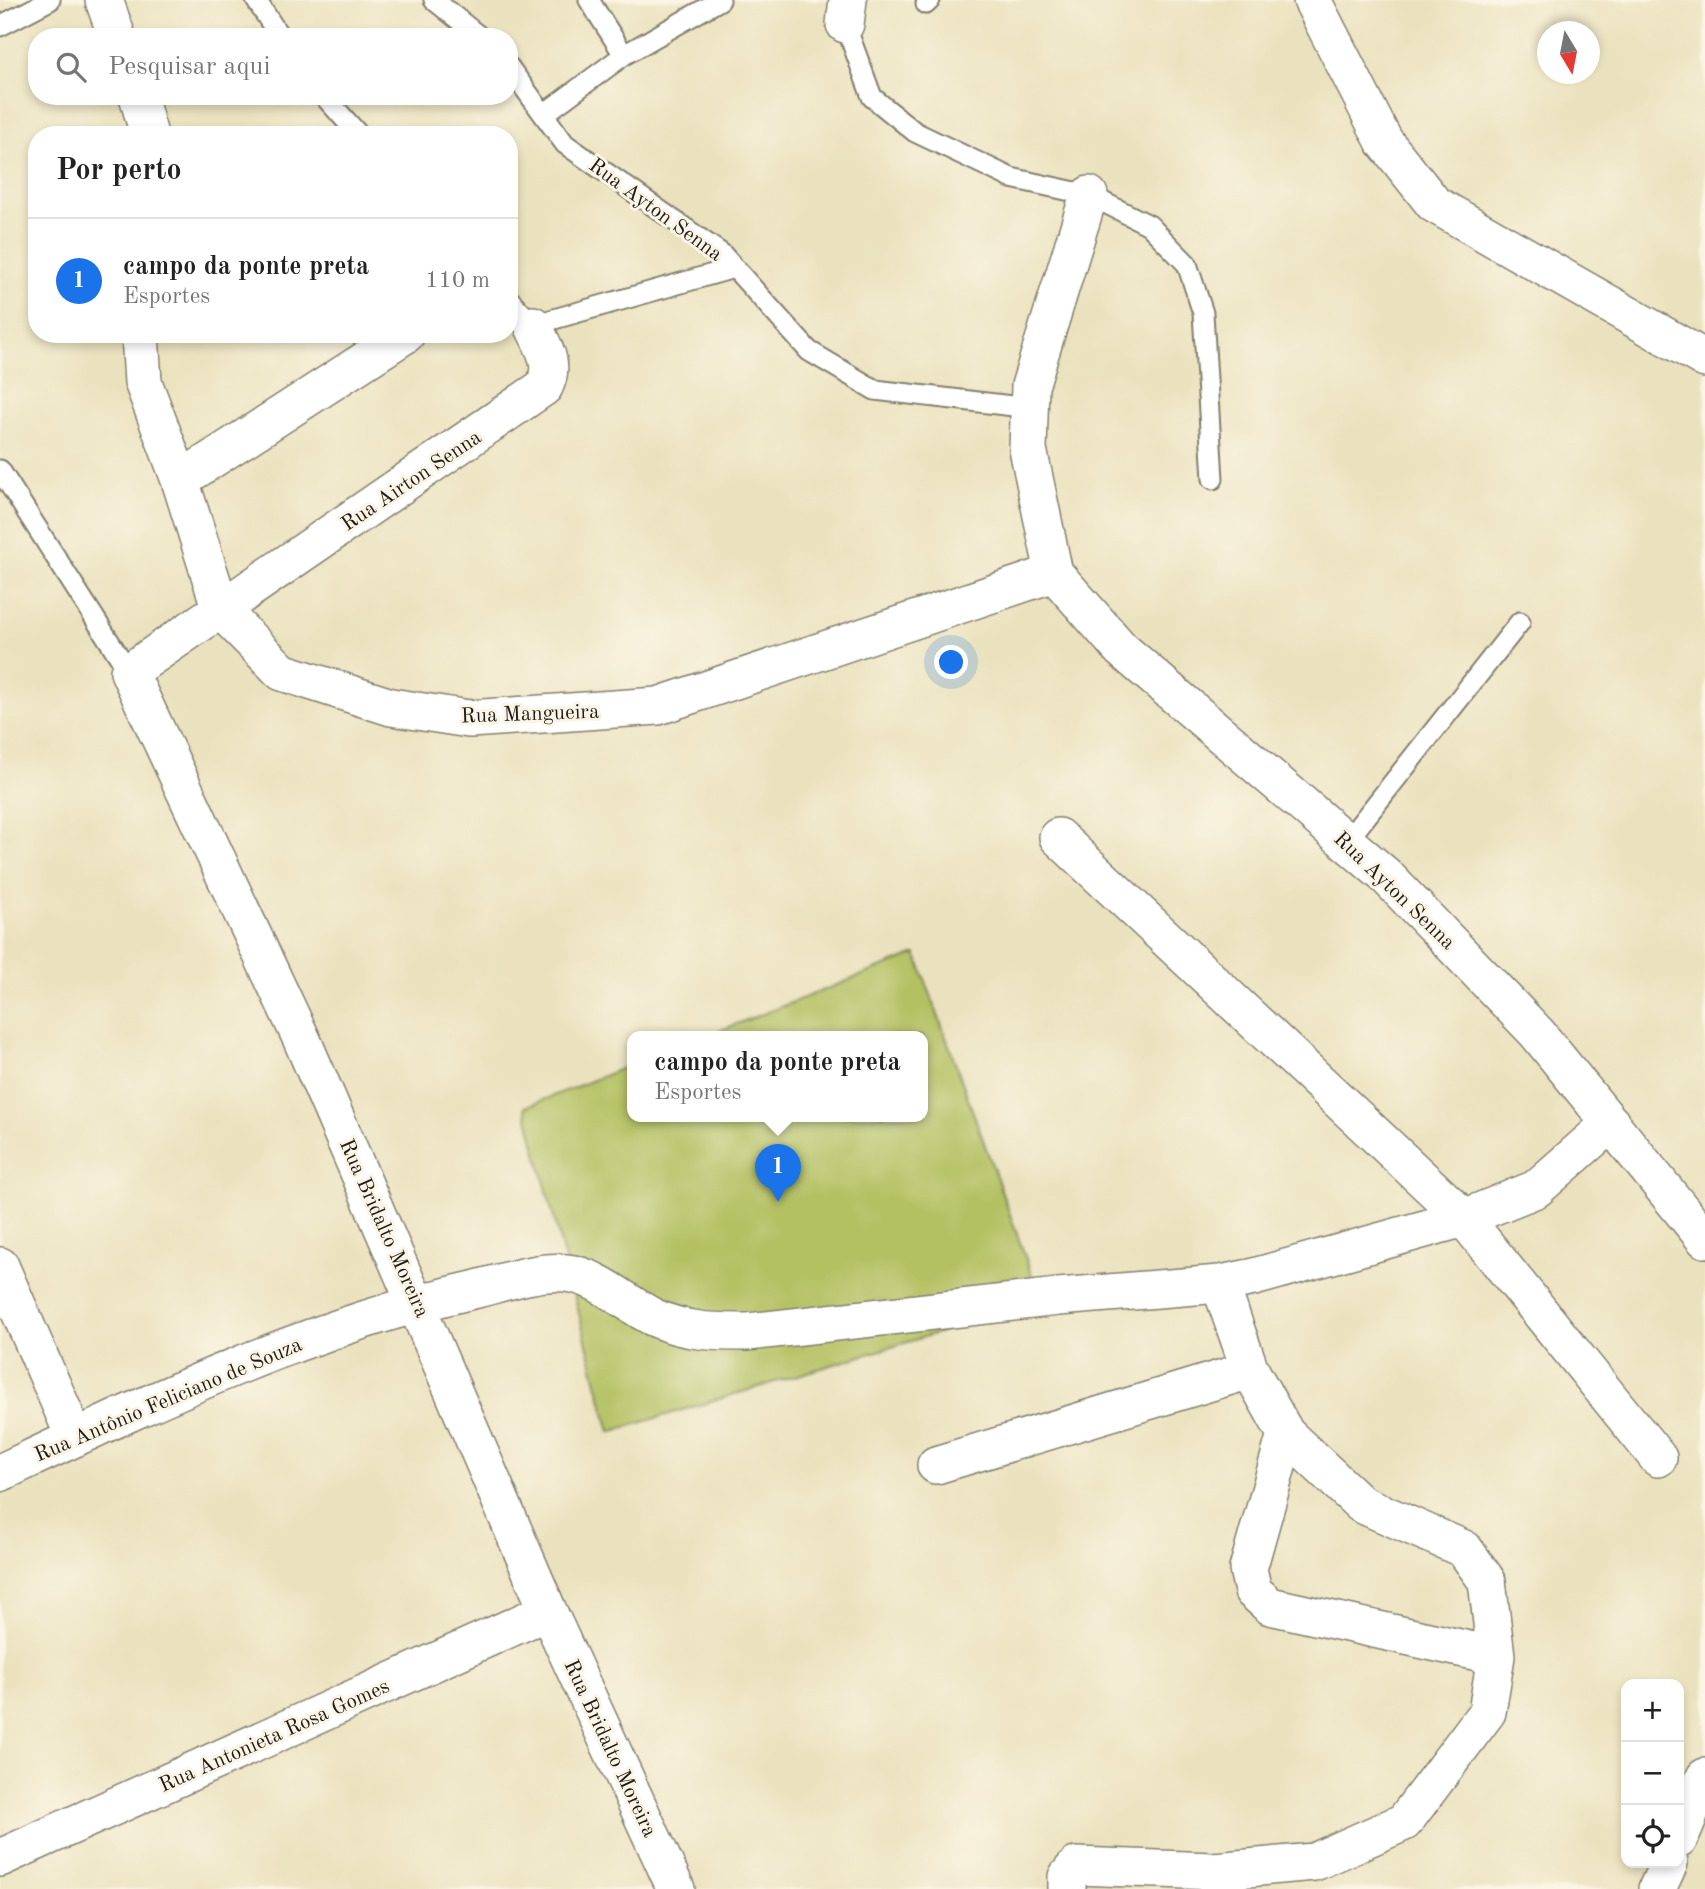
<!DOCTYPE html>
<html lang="pt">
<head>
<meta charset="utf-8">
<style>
	body { margin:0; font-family:"Old Standard TT",serif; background:#f6f6f6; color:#222 }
	.controls { position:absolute; right:21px; bottom:21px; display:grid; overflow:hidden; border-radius:14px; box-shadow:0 4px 10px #0003 }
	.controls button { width:63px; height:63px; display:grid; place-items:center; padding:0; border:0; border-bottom:2px solid #e0e0e0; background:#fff; color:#222; font:35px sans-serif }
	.compass { position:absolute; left:1537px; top:21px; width:63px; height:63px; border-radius:50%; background:#fff; box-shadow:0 4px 10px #0003; rotate:170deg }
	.you { position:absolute; left:952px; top:663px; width:24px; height:24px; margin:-18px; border:5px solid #fff; border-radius:50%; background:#1a73e8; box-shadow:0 0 0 10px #1a73e833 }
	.badge { display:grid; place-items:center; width:46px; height:46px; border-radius:50%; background:#1a73e8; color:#fff; font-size:23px; font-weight:700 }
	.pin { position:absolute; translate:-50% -58px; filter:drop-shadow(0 2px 4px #0008) }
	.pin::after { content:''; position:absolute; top:37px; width:24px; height:21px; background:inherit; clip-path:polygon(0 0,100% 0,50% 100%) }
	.popup { position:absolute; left:627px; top:1031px; width:301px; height:91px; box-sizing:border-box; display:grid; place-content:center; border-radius:14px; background:#fff; filter:drop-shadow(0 2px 5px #0005); font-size:23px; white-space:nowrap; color:#767676 }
	.popup b { font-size:26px; color:#222 }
	.popup::after { content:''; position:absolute; left:50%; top:100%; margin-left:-14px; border:14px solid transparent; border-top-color:#fff }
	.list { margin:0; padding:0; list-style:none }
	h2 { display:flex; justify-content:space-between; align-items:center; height:91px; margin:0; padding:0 28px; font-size:30px }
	h2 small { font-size:23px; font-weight:400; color:#767676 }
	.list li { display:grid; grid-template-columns:46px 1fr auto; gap:21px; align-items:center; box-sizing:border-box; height:126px; padding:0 28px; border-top:2px solid #e0e0e0 }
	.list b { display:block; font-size:26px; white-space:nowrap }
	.list p { margin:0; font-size:23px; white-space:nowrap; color:#767676 }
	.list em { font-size:23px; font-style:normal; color:#767676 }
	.icon { flex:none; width:38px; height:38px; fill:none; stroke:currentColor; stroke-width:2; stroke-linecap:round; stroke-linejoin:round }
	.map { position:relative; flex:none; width:1705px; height:1889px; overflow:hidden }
	.search { position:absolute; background:#fff; box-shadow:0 4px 10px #0003; left:28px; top:28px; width:490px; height:77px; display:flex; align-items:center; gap:18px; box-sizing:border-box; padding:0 24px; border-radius:28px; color:#767676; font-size:26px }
	.panel { position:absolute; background:#fff; box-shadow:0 4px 10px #0003; left:28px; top:126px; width:490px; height:217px; border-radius:28px }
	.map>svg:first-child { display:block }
	.green { fill:#b4c164; stroke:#686e40; stroke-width:2 }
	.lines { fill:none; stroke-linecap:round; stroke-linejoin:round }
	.lane-casing { stroke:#837f6d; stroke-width:23 }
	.street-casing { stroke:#837f6d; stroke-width:40 }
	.lane { stroke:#fff; stroke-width:19 }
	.street { stroke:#fff; stroke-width:37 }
	.labels { text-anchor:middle; stroke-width:6; stroke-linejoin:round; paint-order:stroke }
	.street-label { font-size:21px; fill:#1c1c1c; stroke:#fcf5e5 }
</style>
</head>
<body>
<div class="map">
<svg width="1705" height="1889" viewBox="0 0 1705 1889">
	<rect width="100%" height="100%" fill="#fcf5e5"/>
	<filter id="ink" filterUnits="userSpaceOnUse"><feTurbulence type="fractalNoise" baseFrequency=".0143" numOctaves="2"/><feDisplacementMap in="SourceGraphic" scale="14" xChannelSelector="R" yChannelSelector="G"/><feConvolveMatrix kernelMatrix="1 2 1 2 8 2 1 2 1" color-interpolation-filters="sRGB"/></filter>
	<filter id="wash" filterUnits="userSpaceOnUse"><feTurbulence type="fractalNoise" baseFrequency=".00686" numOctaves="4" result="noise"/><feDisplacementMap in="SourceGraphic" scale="28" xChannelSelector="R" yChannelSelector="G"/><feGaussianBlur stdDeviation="1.57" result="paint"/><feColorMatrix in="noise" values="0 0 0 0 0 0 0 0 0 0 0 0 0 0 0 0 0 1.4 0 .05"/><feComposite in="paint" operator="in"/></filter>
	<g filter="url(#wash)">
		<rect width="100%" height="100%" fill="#eae2be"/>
		<path class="green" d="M 916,954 L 1040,1298 L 1007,1312 L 610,1432 L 525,1107 L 633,1064 L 633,1116 L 923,1116 L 923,1036 L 706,1036 Z"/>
	</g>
	<g filter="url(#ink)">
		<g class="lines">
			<g class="lane-casing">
				<path id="lane" d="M 256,0 L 280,37
					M 434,0 L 480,37
					M 589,0 L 624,55
					M 926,4 L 930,0
					M 845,24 L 872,97 L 915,132 L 1011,178 L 1089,195 L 1149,225 L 1187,264 L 1203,313 L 1213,479
					M 0,26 L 50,0
					M 509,67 L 565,144 L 722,254 L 809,351 L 875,390 L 1030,408
					M 324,96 L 359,135
					M 544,114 L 624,55 L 720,0
					M 509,299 L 533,325 L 734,268
					M 0,470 L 129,672
					M 1346,842 L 1520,622"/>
			</g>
			<g class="street-casing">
				<path id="street" d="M 104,0 L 117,37
					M 1312,0 L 1384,141 L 1434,204 L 1705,359
					M 845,24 L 848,0
					M 138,96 L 149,135
					M 1089,195 L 1030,386 L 1028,449 L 1054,573 L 1121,649 L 1386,876 L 1537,1033 L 1705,1239
					M 533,325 C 543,347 556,363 544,387 L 129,672 L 302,1040 L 548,1611 L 676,1889
					M 140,334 L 143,382 L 180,480 L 221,610 L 282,672 L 391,707 L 469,719 L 658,706 L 1054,573
					M 180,480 L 406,334
					M 1058,837 L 1464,1218 L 1658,1458
					M 0,1266 L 75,1438
					M 1286,1434 L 1248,1569 L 1253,1591 L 1270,1606 L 1496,1656
					M 936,1465 L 1250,1370
					M 0,1473 C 153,1401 307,1327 473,1290 C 502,1283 536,1270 566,1273 C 599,1276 627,1305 655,1318 C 686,1332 716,1332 748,1332 L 1058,1297 L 1220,1284
					M 1679,1839 L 1705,1777
					M 0,1858 L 548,1611
					M 1067,1889 L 1067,1877 L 1076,1866 L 1214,1871 L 1314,1862 L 1404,1822 L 1487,1712 L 1496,1656 L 1487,1581 L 1464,1549 L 1361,1504 L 1286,1434 L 1250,1370 L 1220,1284 L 1254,1277 L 1464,1218 L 1536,1189 L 1611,1123
					M 1657,1889 L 1669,1863"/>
			</g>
			<use href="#lane" class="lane"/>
			<use href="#street" class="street"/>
		</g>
	</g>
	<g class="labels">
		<g class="street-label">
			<text transform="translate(656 209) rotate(36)" y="7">Rua Ayton Senna</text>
			<text transform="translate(411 480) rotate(-34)" y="7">Rua Airton Senna</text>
			<text transform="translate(530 713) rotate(-2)" y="7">Rua Mangueira</text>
			<text transform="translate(1395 890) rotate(44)" y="7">Rua Ayton Senna</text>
			<text transform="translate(385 1228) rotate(66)" y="7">Rua Bridalto Moreira</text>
			<text transform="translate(168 1399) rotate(-23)" y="7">Rua Antônio Feliciano de Souza</text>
			<text transform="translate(274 1735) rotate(-24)" y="7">Rua Antonieta Rosa Gomes</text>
			<text transform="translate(611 1748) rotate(65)" y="7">Rua Bridalto Moreira</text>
		</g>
	</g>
</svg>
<div class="controls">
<button>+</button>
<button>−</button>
<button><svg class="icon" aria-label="locate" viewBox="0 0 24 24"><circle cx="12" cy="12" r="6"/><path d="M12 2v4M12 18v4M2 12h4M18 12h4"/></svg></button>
</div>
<svg class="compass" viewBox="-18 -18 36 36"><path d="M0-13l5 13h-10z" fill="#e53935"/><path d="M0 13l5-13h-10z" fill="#767676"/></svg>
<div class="you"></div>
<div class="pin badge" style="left:778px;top:1202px">1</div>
<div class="popup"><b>campo da ponte preta</b>Esportes</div>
<div class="search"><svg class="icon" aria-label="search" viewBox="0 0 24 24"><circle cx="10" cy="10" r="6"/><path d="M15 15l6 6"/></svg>Pesquisar aqui</div>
<section class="panel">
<h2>Por perto<small></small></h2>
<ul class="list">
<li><span class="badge">1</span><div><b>campo da ponte preta</b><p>Esportes</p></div><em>110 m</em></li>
</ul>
</section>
</div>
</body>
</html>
